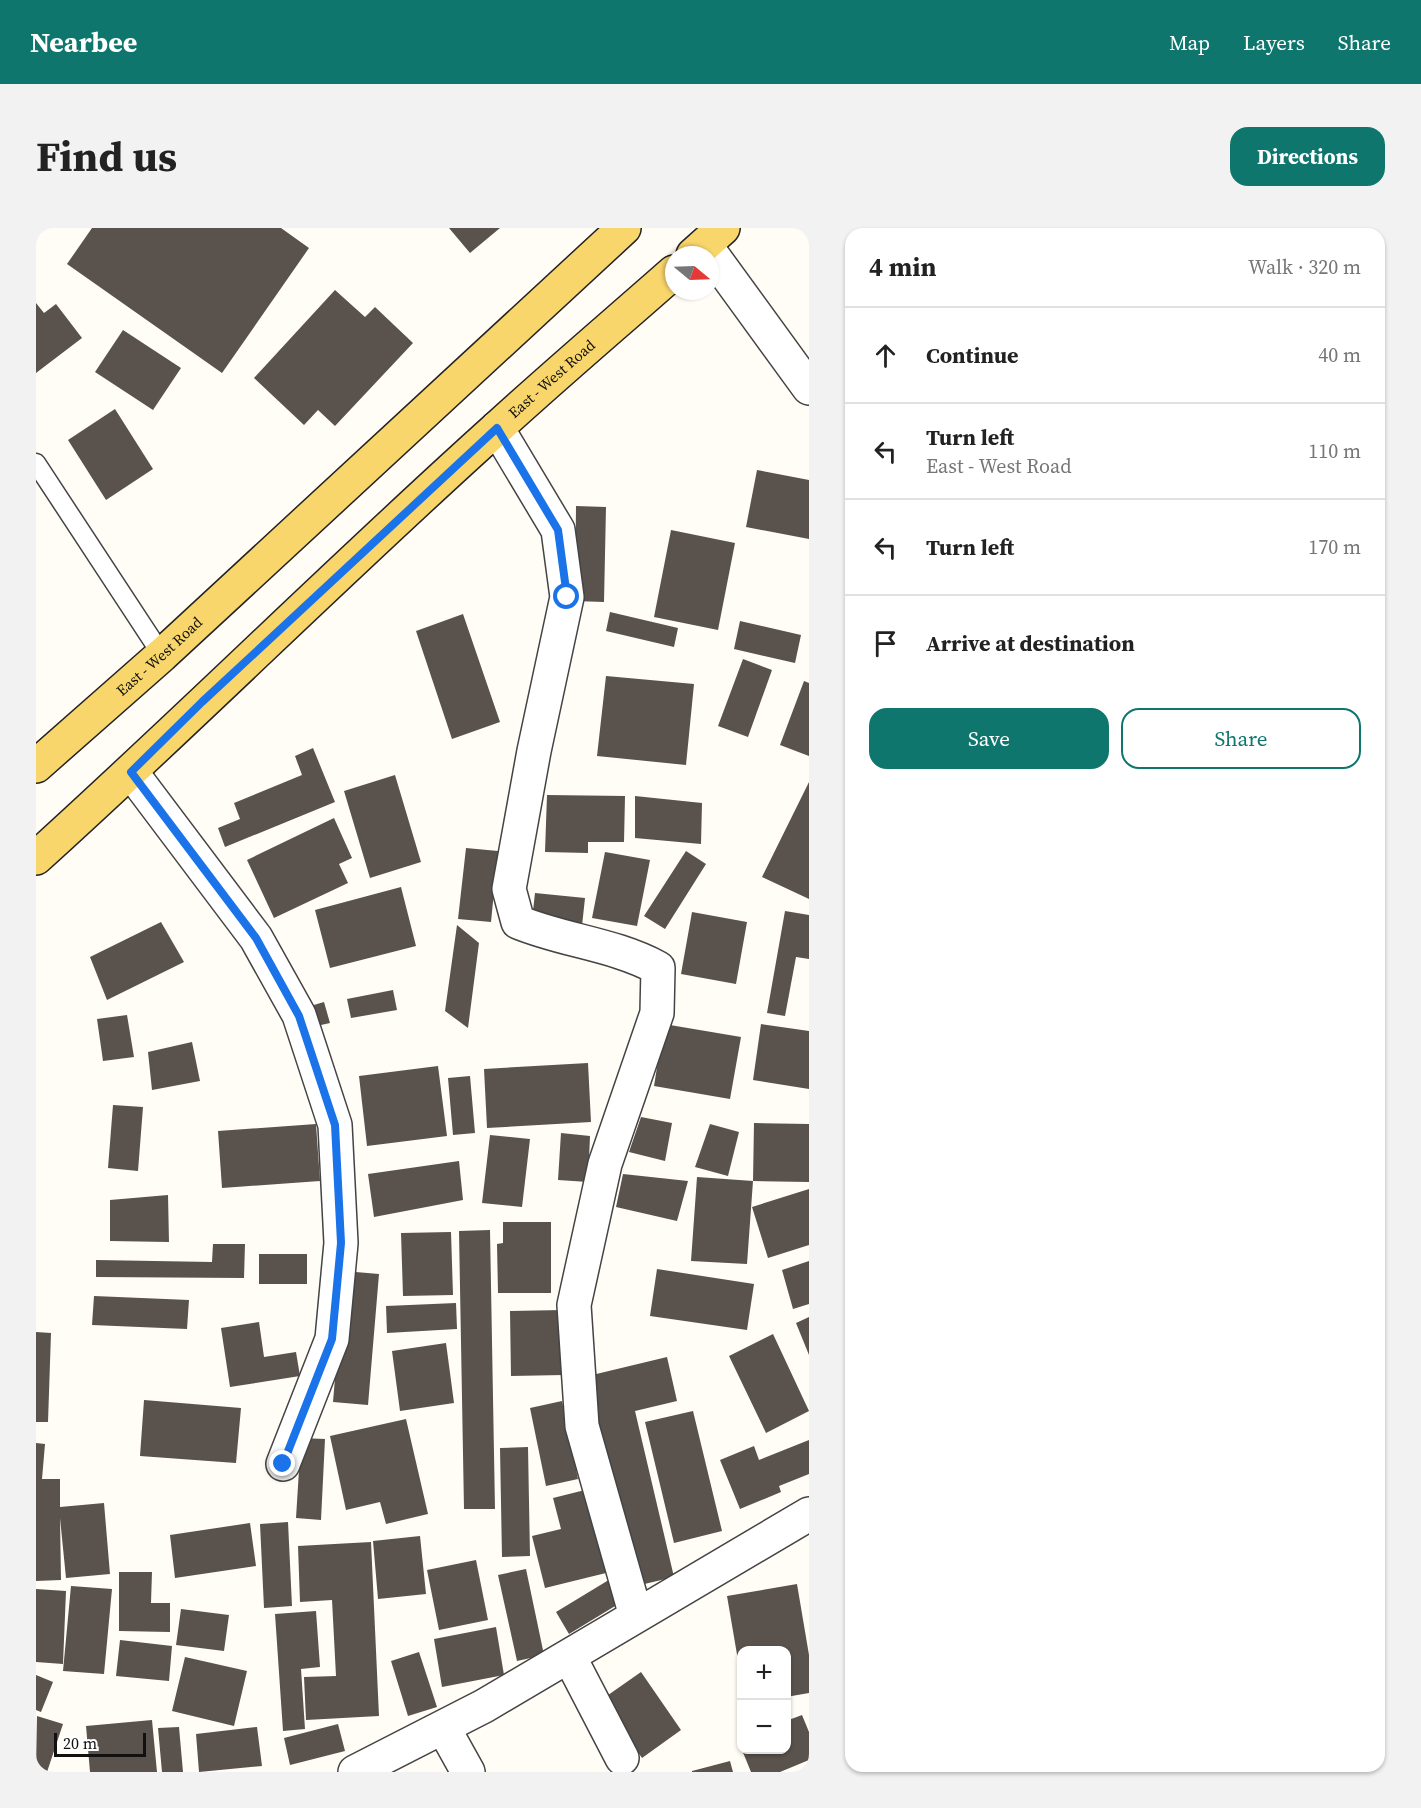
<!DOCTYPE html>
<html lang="en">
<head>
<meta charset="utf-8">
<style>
	body { margin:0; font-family:"Source Serif 4",serif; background:#f2f2f2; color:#222 }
	.controls { position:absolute; right:18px; bottom:18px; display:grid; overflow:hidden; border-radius:12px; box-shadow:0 2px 4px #0004 }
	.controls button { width:54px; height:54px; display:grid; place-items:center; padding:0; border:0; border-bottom:2px solid #e0e0e0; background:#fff; color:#222; font:30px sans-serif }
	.compass { position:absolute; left:629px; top:18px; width:54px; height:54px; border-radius:50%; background:#fff; box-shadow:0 2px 4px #0004; rotate:109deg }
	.scale { position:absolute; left:18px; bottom:15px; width:92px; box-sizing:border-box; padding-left:6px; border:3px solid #111; border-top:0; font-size:16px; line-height:21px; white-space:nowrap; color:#111; -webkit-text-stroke:4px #fff; paint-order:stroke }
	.stop { position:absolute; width:18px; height:18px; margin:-14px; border:4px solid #1a73e8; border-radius:50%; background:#fff }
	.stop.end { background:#1a73e8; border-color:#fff; box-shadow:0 2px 6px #0008 }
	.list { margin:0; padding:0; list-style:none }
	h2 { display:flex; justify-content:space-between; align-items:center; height:78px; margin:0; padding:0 24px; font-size:26px }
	h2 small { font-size:20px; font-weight:400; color:#767676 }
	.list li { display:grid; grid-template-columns:39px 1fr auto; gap:18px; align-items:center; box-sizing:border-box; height:96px; padding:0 24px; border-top:2px solid #e0e0e0 }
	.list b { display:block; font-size:22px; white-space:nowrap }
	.list p { margin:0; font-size:20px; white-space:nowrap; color:#767676 }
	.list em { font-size:20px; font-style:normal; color:#767676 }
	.actions { display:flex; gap:12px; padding:18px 24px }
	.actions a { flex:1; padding:14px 0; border:2px solid #0f766e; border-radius:18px; text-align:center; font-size:21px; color:#0f766e }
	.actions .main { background:#0f766e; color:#fff }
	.icon { flex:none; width:33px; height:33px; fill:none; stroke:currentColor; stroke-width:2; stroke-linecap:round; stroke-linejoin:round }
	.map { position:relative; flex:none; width:773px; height:1544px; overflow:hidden; border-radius:18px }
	header { display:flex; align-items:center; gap:36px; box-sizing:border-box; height:84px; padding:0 30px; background:#0f766e; color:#fff }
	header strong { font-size:28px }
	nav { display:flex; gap:33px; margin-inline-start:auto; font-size:21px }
	.intro { display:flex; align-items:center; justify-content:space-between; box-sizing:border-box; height:144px; padding:0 36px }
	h1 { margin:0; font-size:42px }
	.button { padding:15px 27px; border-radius:18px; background:#0f766e; color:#fff; font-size:21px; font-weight:700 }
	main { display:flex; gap:36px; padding:0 36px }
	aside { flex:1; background:#fff; border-radius:18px; box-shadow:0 2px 4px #0004 }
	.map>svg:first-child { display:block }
	.building { fill:#5a524d }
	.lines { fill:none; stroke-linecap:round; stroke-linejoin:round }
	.lane-casing { stroke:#444; stroke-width:21 }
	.street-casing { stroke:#444; stroke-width:36 }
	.primary-casing { stroke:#222; stroke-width:36 }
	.lane { stroke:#fff; stroke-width:18 }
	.street { stroke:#fff; stroke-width:33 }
	.primary { stroke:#f9d66b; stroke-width:33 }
	.route { stroke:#1a73e8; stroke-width:8 }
	.labels { text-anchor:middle; stroke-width:6; stroke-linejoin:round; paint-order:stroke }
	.street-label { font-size:15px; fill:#111; stroke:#fff }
</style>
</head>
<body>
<header>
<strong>Nearbee</strong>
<nav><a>Map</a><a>Layers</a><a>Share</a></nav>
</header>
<div class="intro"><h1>Find us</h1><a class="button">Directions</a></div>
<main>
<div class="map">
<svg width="773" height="1544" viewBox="0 0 773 1544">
	<rect width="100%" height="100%" fill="#fffdf5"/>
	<path class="building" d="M 56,0 L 245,0 L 273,20 L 186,145 L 31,36 Z
		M 413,0 L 464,0 L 434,25 Z
		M 299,62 L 329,89 L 339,79 L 377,115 L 299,198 L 282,182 L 268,197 L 218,150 Z
		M 0,75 L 8,85 L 20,76 L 46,110 L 0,145 Z
		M 87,102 L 145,140 L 117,182 L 59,144 Z
		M 79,181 L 117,241 L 70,272 L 32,212 Z
		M 721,242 L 773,252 L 773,311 L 710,299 Z
		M 540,278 L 570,279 L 568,374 L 539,373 Z
		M 635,302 L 699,315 L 682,402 L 618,389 Z
		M 574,384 L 642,400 L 638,419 L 570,403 Z
		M 427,386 L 464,494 L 416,511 L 380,403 Z
		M 704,393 L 765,407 L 759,435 L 698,421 Z
		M 707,431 L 736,442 L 712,509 L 682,498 Z
		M 570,448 L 658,456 L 650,537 L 561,528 Z
		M 768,453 L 773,455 L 773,528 L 744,517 Z
		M 277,520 L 299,574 L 189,619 L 182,600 L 204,591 L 198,575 L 266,547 L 259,528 Z
		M 359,547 L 385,634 L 334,650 L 308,563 Z
		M 773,554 L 773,671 L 726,649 Z
		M 511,567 L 589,568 L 588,614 L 552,614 L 552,625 L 509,624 Z
		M 599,568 L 666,575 L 665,616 L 599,610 Z
		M 298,590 L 316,630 L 303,636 L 312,655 L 238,690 L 211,632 Z
		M 430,620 L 462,623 L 455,694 L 422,691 Z
		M 650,623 L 670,636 L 629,701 L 608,688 Z
		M 569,624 L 614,632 L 601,698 L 556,690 Z
		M 365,659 L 380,718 L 294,740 L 279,682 Z
		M 499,665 L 549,670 L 546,698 L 496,692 Z
		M 749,683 L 773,687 L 773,731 L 760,729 L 749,788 L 731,785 Z
		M 656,684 L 711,694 L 700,756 L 645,746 Z
		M 125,694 L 148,734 L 71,772 L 54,729 Z
		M 421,697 L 443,715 L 432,800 L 409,783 Z
		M 357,762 L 361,782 L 315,790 L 311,771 Z
		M 288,774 L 294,795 L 276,799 L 271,779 Z
		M 91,787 L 98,829 L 67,833 L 61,791 Z
		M 628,796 L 705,809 L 694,871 L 618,858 Z
		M 725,796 L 773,803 L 773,861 L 717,852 Z
		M 156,814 L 164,853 L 116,862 L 112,824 Z
		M 552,835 L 555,894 L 451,900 L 448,841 Z
		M 402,838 L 411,908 L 331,918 L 323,848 Z
		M 434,848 L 439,905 L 417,907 L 412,850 Z
		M 77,877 L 107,879 L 102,943 L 72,940 Z
		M 605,889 L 636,895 L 629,933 L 593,924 Z
		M 718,895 L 773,896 L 773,954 L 717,953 Z
		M 280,896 L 284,953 L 186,960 L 182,903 Z
		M 674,896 L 703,904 L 692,948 L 659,939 Z
		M 525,905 L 554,908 L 552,954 L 522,952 Z
		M 454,907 L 494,911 L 486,979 L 446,975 Z
		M 423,933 L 427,972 L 338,989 L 332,946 Z
		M 587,946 L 652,953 L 641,993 L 580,979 Z
		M 661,949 L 717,953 L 711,1036 L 655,1033 Z
		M 773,961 L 773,1017 L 732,1030 L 716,979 Z
		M 132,967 L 133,1014 L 74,1013 L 74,972 Z
		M 467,994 L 515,994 L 515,1065 L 462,1065 L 461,1016 L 467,1015 Z
		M 454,1002 L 459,1281 L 428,1281 L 423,1003 Z
		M 415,1004 L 417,1067 L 367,1068 L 365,1005 Z
		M 177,1016 L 209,1016 L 208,1050 L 60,1049 L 60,1032 L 176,1034 Z
		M 223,1026 L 271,1026 L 271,1056 L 223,1056 Z
		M 773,1033 L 773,1076 L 757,1081 L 746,1042 Z
		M 621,1041 L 718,1056 L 711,1102 L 614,1088 Z
		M 308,1043 L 343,1046 L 332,1177 L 297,1174 Z
		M 58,1068 L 153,1072 L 151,1101 L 56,1097 Z
		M 420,1075 L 421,1101 L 351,1105 L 350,1078 Z
		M 527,1082 L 528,1147 L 475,1148 L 474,1083 Z
		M 773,1089 L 773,1127 L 760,1095 Z
		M 223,1094 L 228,1129 L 260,1124 L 264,1148 L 194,1159 L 185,1100 Z
		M 0,1104 L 15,1105 L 12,1194 L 0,1194 Z
		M 737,1106 L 773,1183 L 730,1205 L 693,1128 Z
		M 410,1115 L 418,1175 L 364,1183 L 356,1123 Z
		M 631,1129 L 641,1173 L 599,1183 L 638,1349 L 600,1358 L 552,1148 Z
		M 108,1172 L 205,1180 L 200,1235 L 104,1228 Z
		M 526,1173 L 542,1251 L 510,1258 L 494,1180 Z
		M 657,1183 L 686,1303 L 638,1315 L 609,1194 Z
		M 370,1191 L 392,1286 L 350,1296 L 344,1274 L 310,1282 L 294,1208 Z
		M 265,1210 L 289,1211 L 285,1292 L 260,1290 Z
		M 773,1212 L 773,1246 L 743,1258 L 745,1264 L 704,1281 L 684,1232 L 718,1218 L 723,1232 Z
		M 0,1215 L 9,1216 L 6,1251 L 24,1251 L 24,1279 L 68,1275 L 74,1346 L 30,1350 L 24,1290 L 25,1352 L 0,1353 Z
		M 492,1219 L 494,1328 L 466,1329 L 464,1220 Z
		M 549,1262 L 570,1345 L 509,1360 L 496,1308 L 525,1301 L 517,1270 Z
		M 252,1294 L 256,1378 L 228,1380 L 224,1296 Z
		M 214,1295 L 220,1338 L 139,1350 L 134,1307 Z
		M 384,1308 L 390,1366 L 342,1371 L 337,1313 Z
		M 335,1314 L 343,1488 L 270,1492 L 268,1449 L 300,1448 L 296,1372 L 264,1374 L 262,1318 Z
		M 440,1332 L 452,1392 L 403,1402 L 391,1342 Z
		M 490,1341 L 508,1427 L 481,1433 L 462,1347 Z
		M 83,1344 L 116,1344 L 115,1375 L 134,1375 L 134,1404 L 83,1403 Z
		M 576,1350 L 589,1372 L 533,1406 L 520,1384 Z
		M 761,1356 L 773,1427 L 773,1465 L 750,1469 L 750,1422 L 706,1422 L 704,1444 L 691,1368 Z
		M 35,1358 L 76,1361 L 68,1446 L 27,1443 Z
		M 0,1361 L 30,1363 L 27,1436 L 0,1434 Z
		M 145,1381 L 193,1387 L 188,1423 L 140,1417 Z
		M 280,1383 L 284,1439 L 265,1441 L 269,1501 L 247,1503 L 239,1386 Z
		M 460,1399 L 468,1447 L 406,1459 L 398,1411 Z
		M 84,1412 L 136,1418 L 133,1453 L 80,1448 Z
		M 383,1424 L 401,1479 L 372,1488 L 355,1433 Z
		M 149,1429 L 211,1443 L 198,1498 L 136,1483 Z
		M 605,1444 L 645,1502 L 606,1530 L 565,1472 Z
		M 0,1447 L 17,1454 L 5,1484 L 0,1482 Z
		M 766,1487 L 773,1504 L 773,1532 L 744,1544 L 715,1544 L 706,1522 L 750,1522 L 750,1493 Z
		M 1,1488 L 27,1496 L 11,1544 L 0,1541 Z
		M 116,1492 L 121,1544 L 54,1544 L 50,1498 Z
		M 302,1496 L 309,1523 L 254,1537 L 248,1510 Z
		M 143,1499 L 147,1544 L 126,1544 L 122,1500 Z
		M 221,1499 L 226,1538 L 163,1544 L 160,1506 Z
		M 694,1533 L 697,1544 L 656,1544 L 656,1543 Z"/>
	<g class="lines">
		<g class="lane-casing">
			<path id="lane" d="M 0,235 L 126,427"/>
		</g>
		<g class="street-casing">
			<path id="street" d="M 669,17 L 773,160
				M 461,200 L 522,302 L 531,369 L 498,523 L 473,661 L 482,694 C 528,713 578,716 622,740 L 621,785 L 569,936 L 538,1077 L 546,1198 L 600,1388
				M 95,544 L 220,710 L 263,787 L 299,897 L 305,1015 L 296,1111 L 247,1236
				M 533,1428 L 586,1530
				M 407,1499 L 432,1544
				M 319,1544 L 448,1478 L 773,1286"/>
		</g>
		<g class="primary-casing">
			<g id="primary">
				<path d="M 657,27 L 687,0"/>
				<path id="s1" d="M 0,538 L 126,427 L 588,0"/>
				<path id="s2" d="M 0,630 C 156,489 305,340 461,200 C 519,147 579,96 638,44"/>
			</g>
		</g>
		<use href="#lane" class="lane"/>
		<use href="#street" class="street"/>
		<use href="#primary" class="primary"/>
	</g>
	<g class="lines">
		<path class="route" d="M 247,1236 L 296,1111 L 305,1015 L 299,897 L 263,788 L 220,710 L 95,544 L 166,474 L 461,200 L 522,302 L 531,369"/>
	</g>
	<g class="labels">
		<g class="street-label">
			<text dy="5" stroke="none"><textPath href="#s2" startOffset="704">East - West Road</textPath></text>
			<text dy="5" stroke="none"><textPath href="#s1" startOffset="165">East - West Road</textPath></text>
		</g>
	</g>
</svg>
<div class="controls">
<button>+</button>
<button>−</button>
</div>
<svg class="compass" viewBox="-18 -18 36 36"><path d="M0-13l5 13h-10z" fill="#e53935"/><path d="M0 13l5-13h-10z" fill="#767676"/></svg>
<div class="scale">20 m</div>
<div class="stop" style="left:531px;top:369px"></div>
<div class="stop end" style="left:247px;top:1236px"></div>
</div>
<aside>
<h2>4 min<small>Walk · 320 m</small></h2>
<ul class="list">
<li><svg class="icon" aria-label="ahead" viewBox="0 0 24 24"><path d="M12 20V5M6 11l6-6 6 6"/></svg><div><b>Continue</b></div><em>40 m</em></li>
<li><svg class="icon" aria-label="left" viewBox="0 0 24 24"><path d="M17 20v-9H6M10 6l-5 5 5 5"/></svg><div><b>Turn left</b><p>East - West Road</p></div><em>110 m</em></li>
<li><svg class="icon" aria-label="left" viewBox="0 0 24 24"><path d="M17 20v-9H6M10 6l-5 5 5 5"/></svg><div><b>Turn left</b></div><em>170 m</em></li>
<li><svg class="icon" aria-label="arrive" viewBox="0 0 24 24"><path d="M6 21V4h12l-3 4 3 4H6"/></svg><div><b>Arrive at destination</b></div></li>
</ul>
<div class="actions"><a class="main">Save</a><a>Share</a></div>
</aside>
</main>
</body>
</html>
